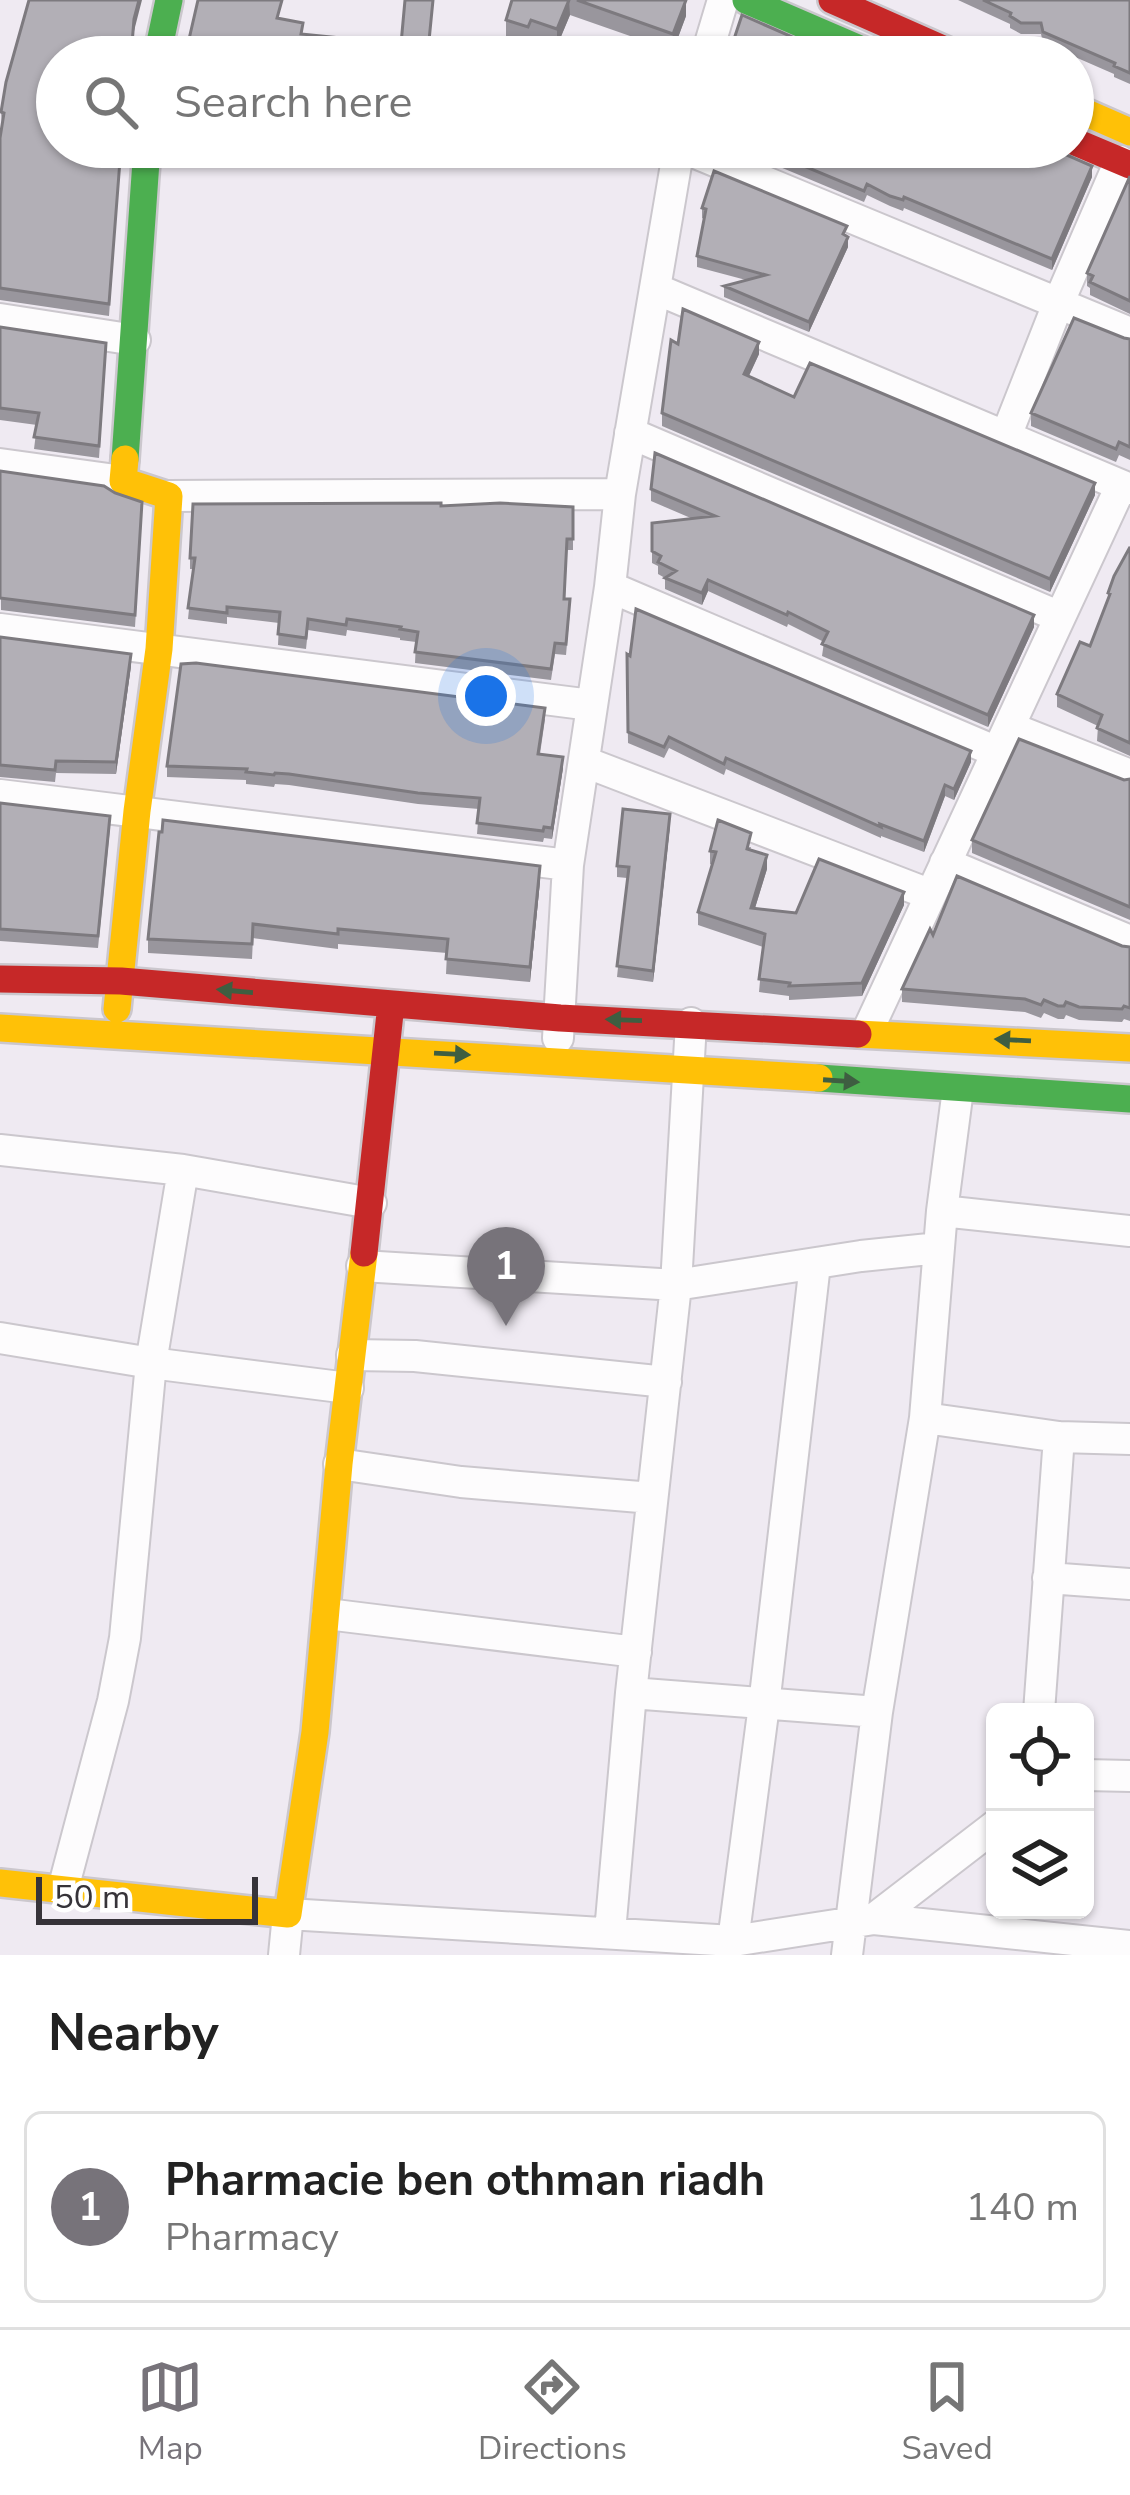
<!DOCTYPE html>
<html lang="en">
<head>
<meta charset="utf-8">
<style>
	body { margin:0; font-family:"Nunito Sans",sans-serif; background:#f2f2f2; color:#222 }
	.controls { position:absolute; right:36px; bottom:36px; display:grid; overflow:hidden; border-radius:18px; box-shadow:0 3px 9px #0004 }
	.controls button { width:108px; height:108px; display:grid; place-items:center; padding:0; border:0; border-bottom:3px solid #e0e0e0; background:#fff; color:#222; font:60px sans-serif }
	.scale { position:absolute; left:36px; bottom:30px; width:222px; box-sizing:border-box; padding-left:12px; border:6px solid #363339; border-top:0; font-size:33px; line-height:42px; white-space:nowrap; color:#363339; -webkit-text-stroke:9px #fff; paint-order:stroke }
	.you { position:absolute; left:486px; top:696px; width:42px; height:42px; margin:-30px; border:9px solid #fff; border-radius:50%; background:#1a73e8; box-shadow:0 0 0 18px #1a73e833 }
	.badge { display:grid; place-items:center; width:78px; height:78px; border-radius:50%; background:#77737a; color:#fff; font-size:39px; font-weight:700 }
	.pin { position:absolute; translate:-50% -99px; filter:drop-shadow(0 3px 6px #0008) }
	.pin::after { content:''; position:absolute; top:63px; width:42px; height:36px; background:inherit; clip-path:polygon(0 0,100% 0,50% 100%) }
	.list { margin:0; padding:0; list-style:none }
	h2 { display:flex; justify-content:space-between; align-items:center; height:156px; margin:0; padding:0 48px; font-size:51px }
	h2 small { font-size:39px; font-weight:400; color:#767676 }
	.list li { display:grid; grid-template-columns:78px 1fr auto; gap:36px; align-items:center; box-sizing:border-box; height:192px; margin:0 24px 24px; padding:0 24px; border:3px solid #e0e0e0; border-radius:18px }
	.list b { display:block; font-size:45px; white-space:nowrap }
	.list p { margin:0; font-size:39px; white-space:nowrap; color:#767676 }
	.list em { font-size:39px; font-style:normal; color:#767676 }
	.icon { flex:none; width:66px; height:66px; fill:none; stroke:currentColor; stroke-width:2; stroke-linecap:round; stroke-linejoin:round }
	.map { position:relative; flex:none; width:1130px; height:1955px; overflow:hidden }
	.search { position:absolute; background:#fff; box-shadow:0 3px 9px #0004; left:36px; right:36px; top:36px; height:132px; display:flex; align-items:center; gap:30px; box-sizing:border-box; padding:0 42px; border-radius:66px; color:#767676; font-size:45px }
	.sheet { height:372px; background:#fff }
	nav { display:flex; justify-content:space-around; align-items:center; box-sizing:border-box; height:168px; border-top:3px solid #e0e0e0; background:#fff; font-size:33px; color:#767676 }
	nav a { display:grid; justify-items:center; gap:6px }
	nav .on { color:#77737a }
	.map>svg:first-child { display:block }
	.lines { fill:none; stroke-linecap:round; stroke-linejoin:round }
	.street-casing { stroke:#cbc7cd; stroke-width:34 }
	.fast-casing { stroke:#cbc7cd; stroke-width:32 }
	.slow-casing { stroke:#cbc7cd; stroke-width:32 }
	.jam-casing { stroke:#cbc7cd; stroke-width:32 }
	.street { stroke:#fdfcfd; stroke-width:30 }
	.fast { stroke:#4caf50; stroke-width:27 }
	.slow { stroke:#ffc107; stroke-width:27 }
	.jam { stroke:#c62828; stroke-width:27 }
	.wall { fill:#99969d }
	.shaded-wall { fill:#7d7a7f }
	.building { fill:#b2afb6; stroke:#7d7a7f; stroke-width:3 }
	.oneway { fill:#3e5e41 }
</style>
</head>
<body>
<div class="map">
<svg width="1130" height="1955" viewBox="0 0 1130 1955">
	<rect width="100%" height="100%" fill="#efeaf2"/>
	<g class="lines">
		<g class="street-casing">
			<path id="street" d="M 706,57 L 723,0
				M 681,147 L 1130,333
				M 656,289 L 1130,489
				M 0,319 L 135,340
				M 630,433 L 1060,617
				M 1006,436 L 1058,304 L 1120,161
				M 0,464 L 123,481
				M 169,496 L 620,494
				M 610,587 L 997,752
				M 0,629 L 591,705
				M 1009,727 L 1130,775
				M 585,762 L 929,894
				M 0,795 L 568,865
				M 945,863 L 1130,941
				M 867,1032 L 1121,486
				M 558,1038 L 568,865 L 610,587 L 620,494 L 679,147
				M 0,1150 L 183,1170 L 371,1203
				M 942,1211 L 1130,1231
				M 362,1266 L 676,1285 L 861,1256 L 939,1248
				M 0,1338 L 151,1363 L 348,1388
				M 352,1355 L 415,1356 L 666,1382
				M 925,1418 L 1059,1437 L 1130,1439
				M 339,1464 L 461,1482 L 652,1498
				M 1048,1578 L 1130,1584
				M 327,1614 L 636,1652
				M 631,1693 L 877,1712
				M 1039,1712 L 1059,1437
				M 1085,1775 L 1130,1776
				M 63,1889 L 113,1701 L 125,1638 L 151,1363 L 183,1170
				M 874,1919 L 995,1826
				M 610,1932 L 631,1693 L 676,1285 L 691,1023
				M 733,1941 L 764,1705 L 815,1264
				M 284,1955 L 288,1914 L 733,1941 L 874,1919 L 1130,1946
				M 847,1955 L 877,1712 L 925,1418 L 942,1211 L 958,1089"/>
		</g>
		<g class="fast-casing">
			<path id="fast" d="M 746,0 L 878,57
				M 157,57 L 169,0
				M 125,459 L 147,147
				M 819,1078 L 1130,1099"/>
		</g>
		<g class="slow-casing">
			<path id="slow" d="M 1073,107 L 1130,132
				M 117,1009 L 137,811 L 159,649 L 169,496 L 123,481 L 125,459
				M 0,1028 L 819,1078
				M 858,1034 L 1130,1048
				M 0,1883 L 288,1914 L 315,1732 L 339,1464 L 364,1253"/>
		</g>
		<g class="jam-casing">
			<path id="jam" d="M 832,0 L 961,57
				M 1073,141 L 1130,165
				M 0,979 L 121,981 L 560,1018 L 858,1034
				M 364,1253 L 391,1004"/>
		</g>
		<use href="#street" class="street"/>
		<use href="#fast" class="fast"/>
		<use href="#slow" class="slow"/>
		<use href="#jam" class="jam"/>
	</g>
	<path class="wall" d="M 512,0 L 686,0 L 686,16 L 673,51 L 570,15 L 557,46 L 531,37 L 528,45 L 506,37 L 506,20 Z
		M 958,0 L 1130,0 L 1130,84 L 1114,77 L 1114,74 L 1043,43 L 1041,34 L 1021,34 L 1010,28 L 1010,24 Z
		M 57,57 L 121,147 L 109,316 L 0,300 L 0,138 L 2,124 L 1,112 Z
		M 172,147 L 311,147 L 308,166 L 227,157 L 227,154 L 172,149 Z
		M 732,147 L 1055,147 L 1092,177 L 1052,270 L 904,208 L 903,211 L 890,206 L 867,195 L 864,202 Z
		M 1130,176 L 1130,314 L 1090,295 L 1090,288 L 1087,286 L 1087,273 Z
		M 702,208 L 847,236 L 848,247 L 809,332 L 724,297 L 724,286 L 746,280 L 697,267 L 697,256 L 704,219 L 702,218 Z
		M 0,327 L 106,355 L 99,458 L 34,449 L 37,425 L 0,420 Z
		M 1124,338 L 1130,339 L 1130,460 L 1119,455 L 1116,462 L 1031,426 L 1031,413 Z
		M 678,344 L 759,354 L 749,376 L 794,397 L 1095,495 L 1050,592 L 662,426 L 662,413 Z
		M 0,471 L 142,514 L 135,627 L 1,610 Z
		M 651,489 L 1034,627 L 988,727 L 822,656 L 824,642 L 788,624 L 787,627 L 708,591 L 702,605 L 665,589 L 665,578 L 658,574 L 658,566 L 652,563 L 652,523 L 693,519 L 651,501 Z
		M 441,506 L 573,507 L 573,550 L 567,550 L 565,599 L 570,610 L 566,655 L 555,654 L 551,680 L 415,663 L 416,642 L 400,640 L 400,638 L 347,630 L 346,636 L 308,630 L 306,649 L 278,645 L 279,623 L 227,617 L 227,624 L 188,619 L 193,569 L 190,569 L 190,558 Z
		M 1130,547 L 1130,756 L 1097,741 L 1098,726 L 1057,707 L 1057,694 L 1090,646 L 1108,601 L 1108,593 Z
		M 0,637 L 131,666 L 116,774 L 56,773 L 55,782 L 0,777 Z
		M 627,654 L 971,762 L 954,800 L 945,796 L 924,852 L 881,836 L 881,838 L 726,769 L 724,775 L 669,748 L 664,758 L 628,743 Z
		M 545,719 L 540,754 L 563,768 L 552,839 L 544,838 L 543,842 L 477,834 L 479,809 L 418,804 L 289,785 L 275,784 L 274,787 L 246,784 L 246,780 L 167,777 L 167,766 Z
		M 1130,779 L 1130,920 L 972,853 L 972,840 Z
		M 0,803 L 110,828 L 98,948 L 0,941 Z
		M 670,825 L 653,982 L 617,977 L 627,878 L 617,877 L 617,866 Z
		M 751,847 L 750,850 L 767,869 L 755,908 L 796,913 L 904,905 L 862,996 L 789,1000 L 789,996 L 759,992 L 763,947 L 698,925 L 698,912 L 712,865 L 710,864 L 710,851 Z
		M 540,881 L 530,982 L 446,974 L 447,953 L 338,944 L 338,949 L 253,938 L 252,959 L 148,953 L 148,939 Z
		M 933,935 L 1130,947 L 1130,1021 L 1124,1019 L 1122,1022 L 1079,1020 L 1066,1015 L 1064,1019 L 1058,1019 L 1044,1013 L 1041,1018 L 1025,1012 L 902,1002 L 902,989 Z"/>
	<path class="shaded-wall" d="M 139,0 L 142,0 L 134,31 L 133,57 L 131,57 L 134,19 Z
		M 569,0 L 570,15 L 557,46 L 557,29 Z
		M 686,0 L 686,16 L 673,51 L 673,34 Z
		M 1092,166 L 1092,177 L 1052,270 L 1052,259 Z
		M 848,237 L 848,247 L 809,332 L 809,322 Z
		M 759,342 L 759,354 L 744,386 L 744,374 Z
		M 1095,483 L 1095,495 L 1050,592 L 1050,579 Z
		M 708,580 L 708,591 L 702,605 L 702,593 Z
		M 1034,615 L 1034,627 L 988,727 L 988,715 Z
		M 131,654 L 131,666 L 116,774 L 116,762 Z
		M 971,751 L 971,762 L 954,800 L 954,789 Z
		M 563,757 L 563,768 L 552,839 L 552,828 Z
		M 945,785 L 945,796 L 924,852 L 924,841 Z
		M 670,814 L 670,825 L 653,982 L 653,971 Z
		M 767,855 L 767,869 L 751,921 L 751,908 Z
		M 540,866 L 540,881 L 530,982 L 530,967 Z
		M 904,892 L 904,905 L 862,996 L 862,983 Z"/>
	<path class="building" d="M 29,0 L 139,0 L 134,19 L 131,57 L 57,57 L 57,147 L 121,147 L 109,304 L 0,288 L 0,138 L 4,113 L 1,112 L 6,82 Z
		M 198,0 L 282,0 L 277,18 L 303,23 L 301,34 L 401,44 L 405,0 L 433,0 L 428,51 L 425,51 L 425,57 L 177,57 L 183,47 L 187,48 Z
		M 512,0 L 569,0 L 557,29 L 531,20 L 528,27 L 506,20 Z
		M 577,0 L 686,0 L 673,34 Z
		M 983,0 L 1130,0 L 1130,73 L 1114,66 L 1115,63 L 1043,32 L 1041,23 L 1021,23 L 1010,16 L 1011,13 Z
		M 742,15 L 838,57 L 728,57 Z
		M 245,147 L 309,147 L 308,154 Z
		M 758,147 L 1055,147 L 1062,153 L 1092,166 L 1052,259 L 904,197 L 903,200 L 890,196 L 867,184 L 864,191 Z
		M 714,171 L 847,226 L 843,234 L 848,237 L 809,322 L 724,286 L 766,275 L 697,256 L 706,209 L 702,208 Z
		M 1130,176 L 1130,301 L 1090,282 L 1093,276 L 1087,273 Z
		M 683,309 L 759,342 L 744,374 L 794,397 L 810,363 L 1095,483 L 1050,579 L 662,413 L 671,340 L 678,344 Z
		M 1074,318 L 1124,338 L 1130,339 L 1130,447 L 1119,442 L 1116,449 L 1031,413 Z
		M 0,327 L 106,343 L 99,446 L 34,437 L 39,413 L 0,408 Z
		M 655,453 L 1034,615 L 988,715 L 822,644 L 828,632 L 788,612 L 787,615 L 708,580 L 702,593 L 665,578 L 676,571 L 658,562 L 661,556 L 652,551 L 652,523 L 715,516 L 651,489 Z
		M 0,471 L 104,486 L 115,493 L 142,502 L 135,615 L 0,598 Z
		M 441,503 L 441,506 L 500,503 L 573,507 L 573,539 L 567,539 L 564,599 L 570,599 L 566,644 L 555,643 L 551,669 L 415,652 L 418,632 L 400,629 L 401,627 L 347,619 L 346,625 L 308,619 L 306,638 L 278,634 L 280,612 L 227,607 L 227,613 L 188,608 L 195,558 L 190,558 L 193,504 Z
		M 1130,547 L 1130,743 L 1097,728 L 1102,715 L 1057,694 L 1080,642 L 1090,646 L 1110,594 L 1108,593 L 1114,576 Z
		M 636,609 L 971,751 L 954,789 L 945,785 L 924,841 L 880,824 L 881,827 L 726,758 L 724,764 L 669,737 L 664,747 L 628,732 L 627,654 L 630,656 Z
		M 0,637 L 131,654 L 116,762 L 56,761 L 55,770 L 0,765 Z
		M 196,663 L 545,708 L 538,754 L 563,757 L 552,828 L 544,827 L 543,831 L 477,823 L 480,798 L 418,793 L 289,774 L 275,773 L 274,775 L 246,772 L 247,769 L 167,766 L 181,664 Z
		M 1019,739 L 1124,780 L 1130,779 L 1130,907 L 972,840 Z
		M 0,803 L 110,816 L 98,936 L 0,929 Z
		M 623,809 L 670,814 L 653,971 L 617,966 L 629,867 L 617,866 Z
		M 163,820 L 540,866 L 530,967 L 446,959 L 448,939 L 338,929 L 338,934 L 253,924 L 252,944 L 148,939 L 159,832 L 162,832 Z
		M 718,820 L 751,833 L 747,849 L 767,855 L 751,908 L 796,913 L 819,859 L 904,892 L 862,983 L 789,986 L 790,983 L 759,979 L 765,934 L 698,912 L 716,852 L 710,851 Z
		M 957,876 L 1122,946 L 1130,947 L 1130,1008 L 1124,1006 L 1122,1009 L 1079,1007 L 1066,1002 L 1064,1006 L 1058,1006 L 1044,1000 L 1041,1005 L 1025,999 L 902,989 L 930,929 L 933,935 Z"/>
	<defs><path id="oneway-solid" d="M-6-.8H1V-3.2L6.5 0L1 3.2V.8H-6Z" transform="scale(3)"/></defs>
	<g class="oneway">
		<use href="#oneway-solid" transform="translate(235 991) rotate(-175)"/>
		<use href="#oneway-solid" transform="translate(624 1020) rotate(-178)"/>
		<use href="#oneway-solid" transform="translate(1013 1040) rotate(-177)"/>
		<use href="#oneway-solid" transform="translate(452 1054) rotate(3)"/>
		<use href="#oneway-solid" transform="translate(841 1081) rotate(4)"/>
	</g>
</svg>
<div class="controls">
<button><svg class="icon" aria-label="locate" viewBox="0 0 24 24"><circle cx="12" cy="12" r="6"/><path d="M12 2v4M12 18v4M2 12h4M18 12h4"/></svg></button>
<button><svg class="icon" aria-label="layers" viewBox="0 0 24 24"><path d="M12 4l9 5-9 5-9-5zM3 14l9 5 9-5"/></svg></button>
</div>
<div class="scale">50 m</div>
<div class="you"></div>
<div class="pin badge" style="left:506px;top:1326px">1</div>
<div class="search"><svg class="icon" aria-label="search" viewBox="0 0 24 24"><circle cx="10" cy="10" r="6"/><path d="M15 15l6 6"/></svg>Search here</div>
</div>
<section class="sheet">
<h2>Nearby<small></small></h2>
<ul class="list">
<li><span class="badge">1</span><div><b>Pharmacie ben othman riadh</b><p>Pharmacy</p></div><em>140 m</em></li>
</ul>
</section>
<nav>
<a class="on"><svg class="icon" aria-label="map" viewBox="0 0 24 24"><path d="M3 6l6-2 6 2 6-2v14l-6 2-6-2-6 2zM9 4v14M15 6v14"/></svg>Map</a>
<a><svg class="icon" aria-label="directions" viewBox="0 0 24 24"><path d="M12 3l9 9-9 9-9-9zM9 14v-3h6M13 9l2 2-2 2"/></svg>Directions</a>
<a><svg class="icon" aria-label="saved" viewBox="0 0 24 24"><path d="M7 4h10v16l-5-4-5 4z"/></svg>Saved</a>
</nav>
</body>
</html>
